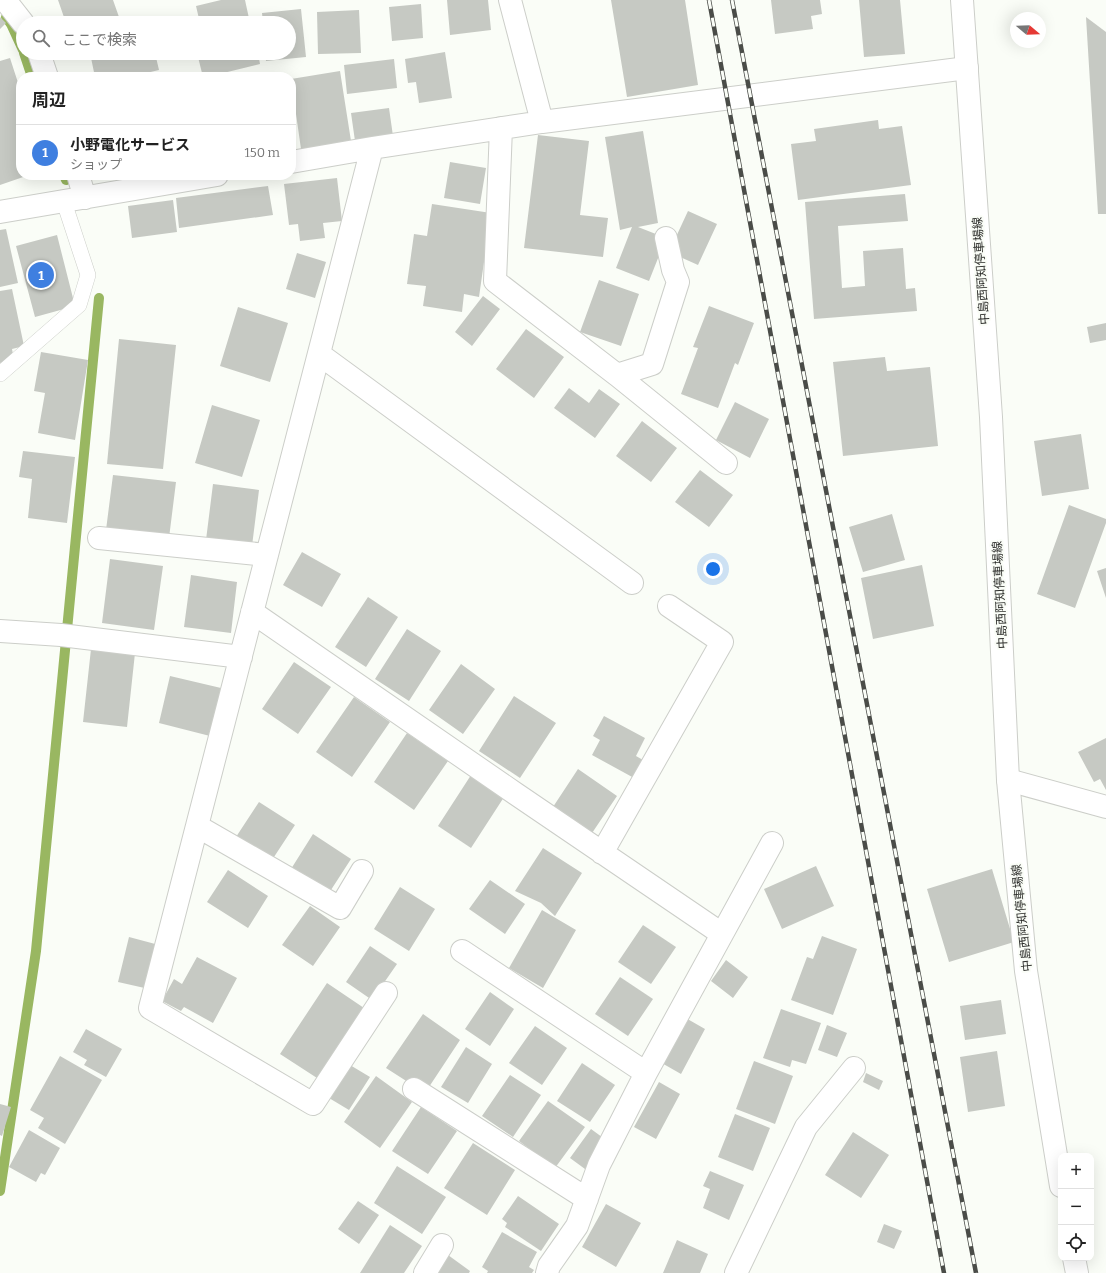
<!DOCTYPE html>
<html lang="ja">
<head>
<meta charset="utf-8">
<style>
	body { margin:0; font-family:Bitter,"Noto Sans JP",serif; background:#f6f6f6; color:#222 }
	.controls { position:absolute; right:12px; bottom:12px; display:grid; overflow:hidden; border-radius:8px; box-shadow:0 4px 16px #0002 }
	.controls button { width:36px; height:36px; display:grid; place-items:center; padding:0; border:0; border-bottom:1px solid #e0e0e0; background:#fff; color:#222; font:20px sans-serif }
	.compass { position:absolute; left:1010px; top:12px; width:36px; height:36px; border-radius:50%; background:#fff; box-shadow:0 4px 16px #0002; rotate:109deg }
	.you { position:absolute; left:713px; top:569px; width:14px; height:14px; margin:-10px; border:3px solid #fff; border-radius:50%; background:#1a73e8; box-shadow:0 0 0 6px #1a73e833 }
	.badge { display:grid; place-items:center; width:26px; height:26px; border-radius:50%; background:#1a73e8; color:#fff; font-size:13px; font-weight:700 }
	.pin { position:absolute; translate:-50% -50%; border:2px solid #fff; box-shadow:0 1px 4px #0006 }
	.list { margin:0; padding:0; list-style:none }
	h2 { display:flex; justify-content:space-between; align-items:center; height:52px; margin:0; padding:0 16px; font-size:17px }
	h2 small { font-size:13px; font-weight:400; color:#767676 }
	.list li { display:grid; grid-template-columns:26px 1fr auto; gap:12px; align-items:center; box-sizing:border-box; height:56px; padding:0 16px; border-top:1px solid #e0e0e0 }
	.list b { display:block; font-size:15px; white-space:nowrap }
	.list p { margin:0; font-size:13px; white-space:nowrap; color:#767676 }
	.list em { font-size:13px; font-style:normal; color:#767676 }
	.icon { flex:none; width:22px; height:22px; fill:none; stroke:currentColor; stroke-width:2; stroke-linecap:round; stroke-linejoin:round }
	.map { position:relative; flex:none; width:1106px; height:1273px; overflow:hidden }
	.search { position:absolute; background:#fff; box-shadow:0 4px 16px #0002; left:16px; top:16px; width:280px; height:44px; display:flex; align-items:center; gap:10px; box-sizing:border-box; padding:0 14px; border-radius:22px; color:#767676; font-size:15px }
	.panel { position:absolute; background:#fff; box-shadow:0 4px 16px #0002; left:16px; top:72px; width:280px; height:108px; border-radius:16px }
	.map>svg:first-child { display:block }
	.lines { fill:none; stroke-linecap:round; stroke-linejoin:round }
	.stream { stroke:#99b761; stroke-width:10 }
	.building { fill:#c6c9c3 }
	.service-casing { stroke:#cccec9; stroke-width:16 }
	.minor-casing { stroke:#cccec9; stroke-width:24 }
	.secondary-casing { stroke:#cccec9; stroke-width:24 }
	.service { stroke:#fff; stroke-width:15 }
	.minor { stroke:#fff; stroke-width:22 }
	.secondary { stroke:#fff; stroke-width:22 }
	.rail-casing { stroke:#4a4c48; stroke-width:4.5 }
	.rail { stroke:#fafdf7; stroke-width:3; stroke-dasharray:9; stroke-linecap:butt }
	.labels { text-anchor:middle; stroke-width:4; stroke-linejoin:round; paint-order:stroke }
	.street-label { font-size:12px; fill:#2e2f2c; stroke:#fafdf7 }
</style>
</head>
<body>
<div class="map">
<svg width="1106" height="1273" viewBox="0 0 1106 1273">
	<rect width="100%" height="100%" fill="#fafdf7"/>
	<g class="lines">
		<path class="stream" d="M 6,17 L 11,24 L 23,50
			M 24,53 L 32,77
			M 64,175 L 66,180
			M 0,1191 L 36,951 L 99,298"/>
	</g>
	<path class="building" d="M 58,0 L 113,0 L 119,17 L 101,23 L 66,23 Z
		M 221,0 L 245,0 L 250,23 L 200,23 L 196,6 Z
		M 447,0 L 488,0 L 491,30 L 450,35 Z
		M 611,0 L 685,0 L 698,85 L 627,97 Z
		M 771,0 L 820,0 L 822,14 L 811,16 L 813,29 L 775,34 Z
		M 859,0 L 900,0 L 905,54 L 864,57 Z
		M 421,4 L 423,38 L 392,41 L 389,7 Z
		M 301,9 L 306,57 L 266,61 L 265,53 L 289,53 L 289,23 L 263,23 L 262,13 Z
		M 359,10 L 361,53 L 318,54 L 317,12 Z
		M 0,17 L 6,23 L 0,29 Z
		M 1086,17 L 1106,32 L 1106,214 L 1098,214 Z
		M 445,52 L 452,98 L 419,103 L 416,82 L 408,83 L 405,59 Z
		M 90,53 L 155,53 L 159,70 L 129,77 L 95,77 Z
		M 197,53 L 258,53 L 260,64 L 207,77 L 203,77 Z
		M 10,58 L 21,92 L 21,175 L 29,175 L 0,185 L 0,61 Z
		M 394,59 L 397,88 L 347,94 L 344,65 Z
		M 340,71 L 351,141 L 301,149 L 291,79 Z
		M 262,72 L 263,77 L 244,77 L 244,76 Z
		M 389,108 L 393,136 L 355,141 L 351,113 Z
		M 878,120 L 879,129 L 902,126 L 911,185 L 798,200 L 791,144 L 816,141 L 814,129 Z
		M 643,131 L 658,223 L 638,227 L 666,238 L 649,281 L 616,268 L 632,227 L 620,230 L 605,137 Z
		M 538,135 L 589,141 L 580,215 L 608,218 L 603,257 L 524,248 Z
		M 450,162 L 486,168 L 480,204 L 444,198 Z
		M 106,175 L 123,175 L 123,176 L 106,179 Z
		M 337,178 L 342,221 L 323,223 L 325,238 L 300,241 L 298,224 L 289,225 L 284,184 Z
		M 268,186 L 273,215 L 179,228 L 176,198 Z
		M 905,194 L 908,221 L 838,226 L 842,288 L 865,286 L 863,251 L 903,248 L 906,289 L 915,288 L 917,311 L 814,319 L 805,202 Z
		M 173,200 L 177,232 L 132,238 L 128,206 Z
		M 432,204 L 491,213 L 479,297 L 464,294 L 462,312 L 423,306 L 426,286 L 407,284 L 414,234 L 427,236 Z
		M 688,211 L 717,224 L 698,265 L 669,252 Z
		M 6,229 L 18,283 L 0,287 L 0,230 Z
		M 57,235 L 75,306 L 35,317 L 16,246 Z
		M 297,253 L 326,262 L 315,298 L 286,289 Z
		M 599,280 L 639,294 L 621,346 L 580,332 Z
		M 12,289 L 24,346 L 12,349 L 14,360 L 0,363 L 0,291 Z
		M 483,296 L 500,309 L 472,346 L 455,332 Z
		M 709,306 L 754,323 L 738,365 L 735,363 L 718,408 L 681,394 L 698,348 L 693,347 Z
		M 238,307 L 288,323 L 270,382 L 220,366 Z
		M 1106,323 L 1106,340 L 1090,343 L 1087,327 Z
		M 526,329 L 564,357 L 534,398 L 496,369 Z
		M 119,339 L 176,345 L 163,469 L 107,464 Z
		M 41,352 L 88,360 L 75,440 L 38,433 L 45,393 L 34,391 Z
		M 885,357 L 887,371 L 930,367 L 938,446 L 843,456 L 833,362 Z
		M 569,388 L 589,403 L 599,389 L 620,404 L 595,438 L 554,408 Z
		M 735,402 L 769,419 L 750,458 L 716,440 Z
		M 212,405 L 260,420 L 242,477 L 195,463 Z
		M 642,421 L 677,448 L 651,482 L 616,456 Z
		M 1081,434 L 1089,489 L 1042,496 L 1034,441 Z
		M 23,451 L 75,457 L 67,523 L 28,518 L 32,479 L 19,477 Z
		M 700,470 L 733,495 L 709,527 L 675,502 Z
		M 113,475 L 176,482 L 169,538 L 106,530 Z
		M 213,484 L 259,490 L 252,546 L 206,540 Z
		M 1069,505 L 1106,519 L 1106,523 L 1075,608 L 1037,594 Z
		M 892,514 L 905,560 L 863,572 L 849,527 Z
		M 302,552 L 341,574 L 322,607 L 283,585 Z
		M 110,559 L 163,566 L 154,630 L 102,623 Z
		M 922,565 L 934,626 L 873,639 L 861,578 Z
		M 1106,568 L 1106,598 L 1097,571 Z
		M 191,575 L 237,582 L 231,633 L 184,627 Z
		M 368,597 L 398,617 L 366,667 L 335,647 Z
		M 407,629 L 441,651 L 409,701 L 375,679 Z
		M 91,649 L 135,653 L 127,727 L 83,722 Z
		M 294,662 L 331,687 L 298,734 L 262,709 Z
		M 461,664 L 495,689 L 463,734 L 429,710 Z
		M 170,676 L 221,688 L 210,736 L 159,723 Z
		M 514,696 L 556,723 L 520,778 L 479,751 Z
		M 354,697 L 390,722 L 352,777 L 316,752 Z
		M 604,716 L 645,738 L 636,756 L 643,760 L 634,778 L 592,755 L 600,740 L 593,736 Z
		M 407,733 L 448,761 L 414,810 L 374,782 Z
		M 1106,738 L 1106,790 L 1100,779 L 1094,782 L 1078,752 Z
		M 578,769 L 617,796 L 590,836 L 551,810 Z
		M 473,772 L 506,794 L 471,848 L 438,826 Z
		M 259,802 L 295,825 L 272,860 L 236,837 Z
		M 313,834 L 351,859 L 329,893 L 291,869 Z
		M 543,848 L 582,873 L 555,916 L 541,903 L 515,891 Z
		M 816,866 L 834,906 L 782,929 L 764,889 Z
		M 992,869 L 1014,942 L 949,962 L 927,889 Z
		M 228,870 L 268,896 L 248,928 L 207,902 Z
		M 490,880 L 525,904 L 505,934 L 469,909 Z
		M 400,887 L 435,909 L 409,951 L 374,929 Z
		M 310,906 L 340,927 L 313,966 L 282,945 Z
		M 542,910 L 576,930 L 543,988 L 509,968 Z
		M 643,925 L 676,947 L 651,984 L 618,962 Z
		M 822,936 L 857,949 L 833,1015 L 791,1000 L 807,957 L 813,959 Z
		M 129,937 L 159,945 L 149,989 L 118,982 Z
		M 370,946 L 397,964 L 372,1000 L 346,982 Z
		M 197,957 L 237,978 L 213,1023 L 184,1007 L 181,1011 L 162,1001 L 174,979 L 182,984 Z
		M 726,960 L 748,977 L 733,998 L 711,981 Z
		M 620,977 L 653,999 L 628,1036 L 595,1014 Z
		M 327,983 L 364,1008 L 317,1078 L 280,1054 Z
		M 490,992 L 514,1009 L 490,1046 L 465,1029 Z
		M 1001,1000 L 1006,1034 L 965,1040 L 960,1006 Z
		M 781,1009 L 821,1023 L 806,1064 L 792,1060 L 790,1067 L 763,1058 Z
		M 423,1014 L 460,1040 L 425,1093 L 386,1068 Z
		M 684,1017 L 705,1029 L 681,1074 L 660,1062 Z
		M 827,1025 L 847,1033 L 837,1057 L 818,1050 Z
		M 535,1026 L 567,1048 L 542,1085 L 509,1063 Z
		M 86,1029 L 122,1049 L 106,1077 L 84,1065 L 87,1060 L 73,1052 Z
		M 466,1047 L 492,1064 L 468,1103 L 441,1087 Z
		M 997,1051 L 1005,1106 L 968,1112 L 960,1057 Z
		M 60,1056 L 102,1080 L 65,1144 L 38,1128 L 44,1118 L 30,1110 Z
		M 754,1061 L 793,1076 L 775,1124 L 736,1109 Z
		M 582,1063 L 615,1085 L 590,1122 L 557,1101 Z
		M 350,1065 L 370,1077 L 349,1110 L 329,1098 Z
		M 866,1073 L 883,1081 L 879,1090 L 863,1082 Z
		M 510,1075 L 541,1095 L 513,1137 L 482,1116 Z
		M 376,1076 L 412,1102 L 380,1148 L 344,1122 Z
		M 659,1082 L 680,1094 L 656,1139 L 634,1127 Z
		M 548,1101 L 585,1127 L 555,1168 L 519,1141 Z
		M 0,1104 L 11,1107 L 2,1136 L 0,1135 Z
		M 421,1107 L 457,1131 L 428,1174 L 392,1151 Z
		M 735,1114 L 770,1128 L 753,1171 L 718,1157 Z
		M 591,1129 L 606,1140 L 585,1169 L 570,1158 Z
		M 29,1130 L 60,1148 L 45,1175 L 41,1173 L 36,1182 L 9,1167 Z
		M 853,1132 L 889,1155 L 861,1198 L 825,1175 Z
		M 473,1143 L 515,1170 L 487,1215 L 444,1188 Z
		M 397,1166 L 446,1197 L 422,1234 L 374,1203 Z
		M 710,1171 L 744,1185 L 729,1220 L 703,1208 L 710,1189 L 703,1186 Z
		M 518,1196 L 559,1224 L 541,1251 L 505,1227 L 507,1223 L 502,1219 Z
		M 358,1201 L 379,1215 L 359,1244 L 338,1229 Z
		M 606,1204 L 641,1223 L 616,1267 L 582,1247 Z
		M 884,1224 L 902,1231 L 894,1249 L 877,1242 Z
		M 390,1225 L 422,1246 L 404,1273 L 360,1273 Z
		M 502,1232 L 537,1252 L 529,1267 L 534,1270 L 532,1273 L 487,1273 L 488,1271 L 482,1267 Z
		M 677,1240 L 708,1254 L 700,1273 L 663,1273 Z
		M 448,1255 L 470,1271 L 469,1273 L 434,1273 Z"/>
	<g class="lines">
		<g class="service-casing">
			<path id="service" d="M 0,374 L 79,305 L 88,275 L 64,202"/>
		</g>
		<g class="minor-casing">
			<path id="minor" d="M 5,0 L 23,23
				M 510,0 L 542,122
				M 39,53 L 47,77
				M 501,128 L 495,281 L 617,375 L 652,364 L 678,282 L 673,270 L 666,238
				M 372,148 L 150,1008 L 313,1104 L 386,993
				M 291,162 L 372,148 L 542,122 L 967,68
				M 78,175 L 85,198
				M 0,212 L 217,175
				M 319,354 L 632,583
				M 617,375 L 726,463
				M 99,538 L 267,555
				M 252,612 L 516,794 L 722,934
				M 0,631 L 61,635 L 241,657
				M 1008,780 L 1106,807
				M 197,826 L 340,908 L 362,871
				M 602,853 L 722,642 L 669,606
				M 462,951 L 646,1073
				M 414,1089 L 587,1199
				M 425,1273 L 442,1245
				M 547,1273 L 549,1266 L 577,1226 L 599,1165 L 646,1073 L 772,843
				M 736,1273 L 806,1127 L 854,1068"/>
		</g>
		<g class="secondary-casing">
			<path id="secondary" d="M 962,0 L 991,417 L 1008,780 L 1026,971 L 1061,1186
				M 1074,1258 L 1077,1273"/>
		</g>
		<use href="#service" class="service"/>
		<use href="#minor" class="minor"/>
		<use href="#secondary" class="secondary"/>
		<g class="rail-casing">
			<path id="rail" d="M 709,0 L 944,1273
				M 732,0 L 976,1273"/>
		</g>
		<use href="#rail" class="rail"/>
	</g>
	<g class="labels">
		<g class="street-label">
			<text transform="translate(981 271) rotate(-94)" y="4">中島西阿知停車場線</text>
			<text transform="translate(1000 595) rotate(-93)" y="4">中島西阿知停車場線</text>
			<text transform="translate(1022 918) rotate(-96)" y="4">中島西阿知停車場線</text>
		</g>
	</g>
</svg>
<div class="controls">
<button>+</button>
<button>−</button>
<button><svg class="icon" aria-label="locate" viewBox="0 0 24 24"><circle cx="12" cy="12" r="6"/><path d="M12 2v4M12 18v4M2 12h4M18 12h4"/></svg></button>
</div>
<svg class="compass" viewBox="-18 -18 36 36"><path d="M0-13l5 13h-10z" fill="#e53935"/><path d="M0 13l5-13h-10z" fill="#767676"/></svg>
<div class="you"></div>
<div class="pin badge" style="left:41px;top:275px;background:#3f7fe0">1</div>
<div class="search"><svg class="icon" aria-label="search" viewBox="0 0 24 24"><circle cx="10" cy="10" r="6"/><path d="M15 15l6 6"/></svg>ここで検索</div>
<section class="panel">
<h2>周辺<small></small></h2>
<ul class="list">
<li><span class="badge" style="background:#3f7fe0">1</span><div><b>小野電化サービス</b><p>ショップ</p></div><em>150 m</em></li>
</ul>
</section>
</div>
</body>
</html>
